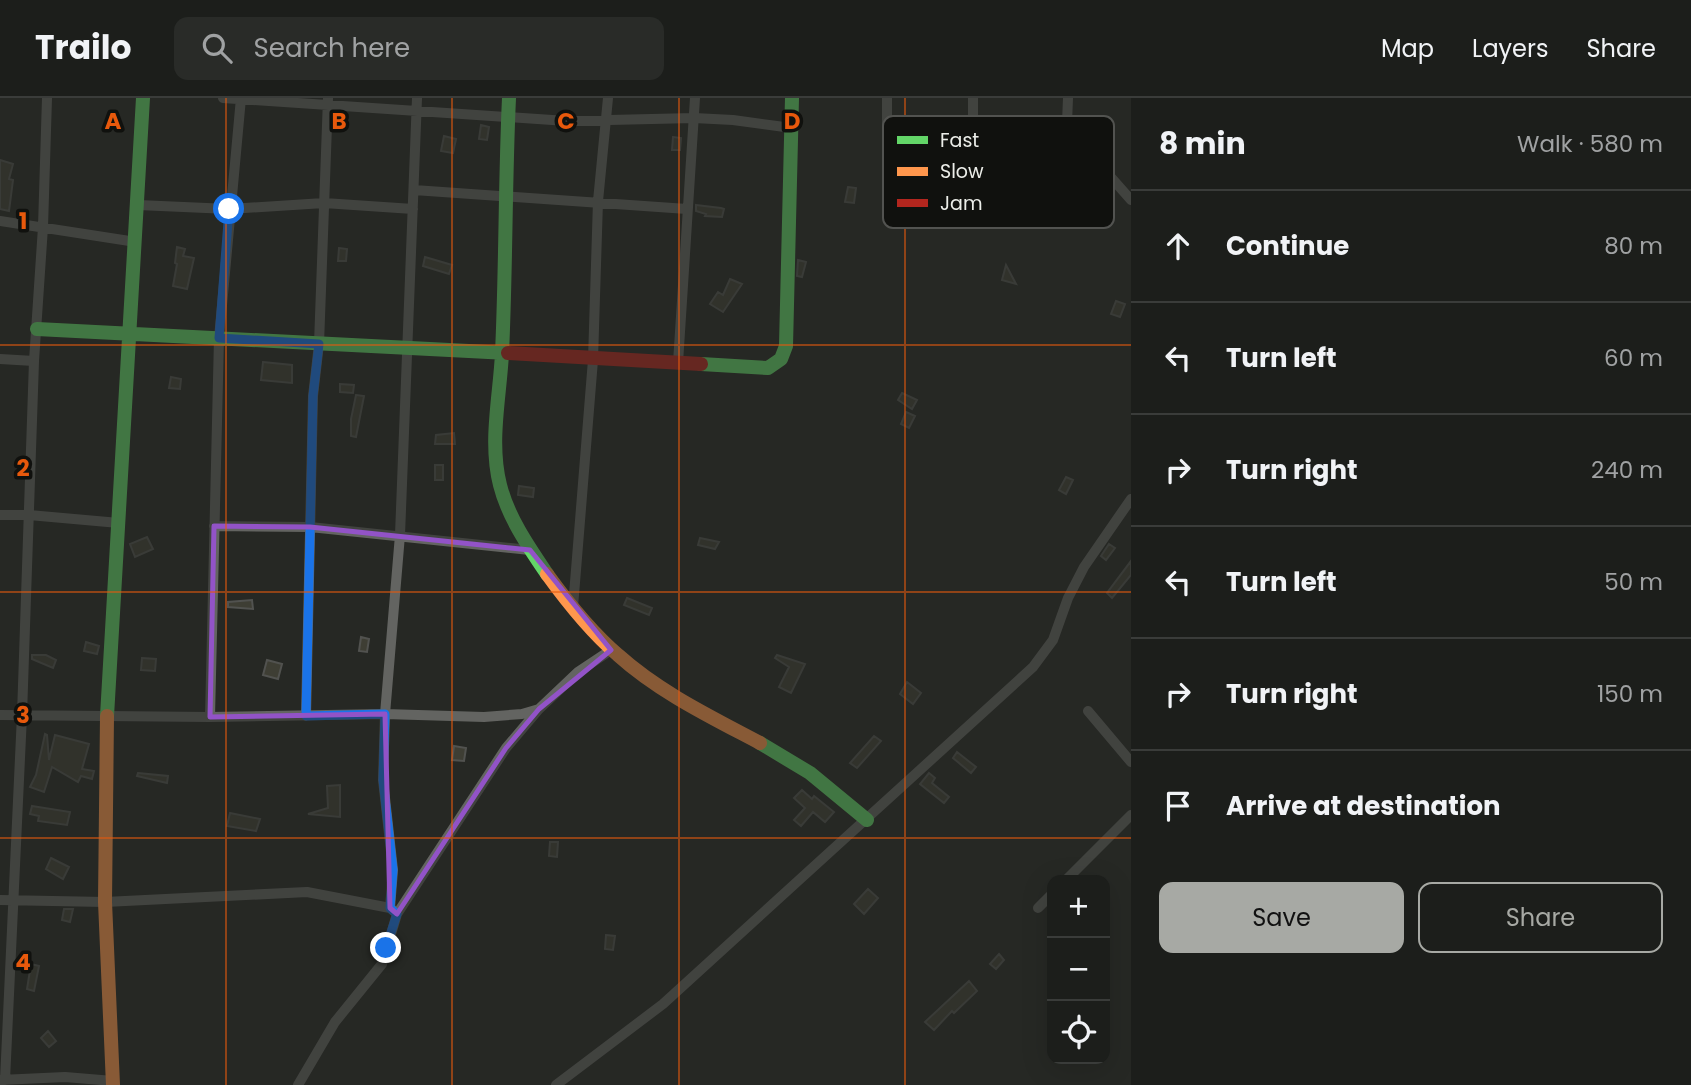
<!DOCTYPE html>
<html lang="en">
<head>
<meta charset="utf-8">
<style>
	body { margin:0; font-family:Poppins,sans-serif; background:#292b28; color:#f1f3f6 }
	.controls { position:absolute; right:21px; bottom:21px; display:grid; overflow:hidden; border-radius:14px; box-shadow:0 7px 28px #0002 }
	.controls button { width:63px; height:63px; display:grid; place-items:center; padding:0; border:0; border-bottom:2px solid #3a3c3a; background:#1c1e1b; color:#f1f3f6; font:35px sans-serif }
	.stop { position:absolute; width:21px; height:21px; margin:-16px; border:5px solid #1a73e8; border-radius:50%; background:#fff }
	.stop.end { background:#1a73e8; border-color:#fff; box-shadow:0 2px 7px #0008 }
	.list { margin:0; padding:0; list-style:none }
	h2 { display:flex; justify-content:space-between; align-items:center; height:91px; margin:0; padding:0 28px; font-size:30px }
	h2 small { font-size:23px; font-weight:400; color:#a0a2a3 }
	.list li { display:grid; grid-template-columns:46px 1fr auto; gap:21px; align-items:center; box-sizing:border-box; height:112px; padding:0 28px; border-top:2px solid #3a3c3a }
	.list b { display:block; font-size:26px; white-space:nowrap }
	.list em { font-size:23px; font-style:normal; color:#a0a2a3 }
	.actions { display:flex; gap:14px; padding:21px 28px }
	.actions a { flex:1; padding:16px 0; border:2px solid #a7a9a4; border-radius:14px; text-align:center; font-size:24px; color:#a7a9a4 }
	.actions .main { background:#a7a9a4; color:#111 }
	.icon { flex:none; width:38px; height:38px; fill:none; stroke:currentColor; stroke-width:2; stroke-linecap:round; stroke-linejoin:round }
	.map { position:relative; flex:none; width:1131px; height:987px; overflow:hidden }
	header { display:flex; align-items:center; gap:42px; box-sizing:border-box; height:98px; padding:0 35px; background:#1c1e1b; border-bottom:2px solid #3a3c3a }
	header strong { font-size:33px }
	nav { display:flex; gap:38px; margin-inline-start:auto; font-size:24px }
	.search { width:490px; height:63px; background:#292b28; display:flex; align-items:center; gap:18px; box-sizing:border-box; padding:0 24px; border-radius:14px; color:#a0a2a3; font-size:26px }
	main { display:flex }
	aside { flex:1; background:#1c1e1b }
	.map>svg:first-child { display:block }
	.building { fill:#3e3e34; stroke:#51524f; stroke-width:2 }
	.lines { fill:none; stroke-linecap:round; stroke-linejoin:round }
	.street { stroke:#636461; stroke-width:10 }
	.fast { stroke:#63d668; stroke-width:14 }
	.slow { stroke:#ff974d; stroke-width:14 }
	.jam { stroke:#b3261e; stroke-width:14 }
	.route { stroke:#1a73e8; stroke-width:9 }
	.marked { fill:none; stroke:#9253c7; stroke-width:5; stroke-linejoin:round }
	.grid { fill:none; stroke:#e8590c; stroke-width:2; stroke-opacity:0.55 }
	.key { fill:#10110e; stroke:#525350; stroke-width:2 }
	.key-label { font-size:19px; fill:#eceee9 }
	.grid-label { font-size:23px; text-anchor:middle; font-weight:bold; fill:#e8590c; stroke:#10110e; stroke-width:7; stroke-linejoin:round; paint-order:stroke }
</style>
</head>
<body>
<header>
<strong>Trailo</strong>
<div class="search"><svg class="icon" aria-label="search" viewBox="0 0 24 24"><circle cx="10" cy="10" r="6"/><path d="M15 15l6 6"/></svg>Search here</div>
<nav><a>Map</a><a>Layers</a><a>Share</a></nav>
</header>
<main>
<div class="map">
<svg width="1131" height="987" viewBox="0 0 1131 987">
	<rect width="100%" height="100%" fill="#262824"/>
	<path class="building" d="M 481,27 L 489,29 L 487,42 L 479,41 Z
		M 444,38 L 456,41 L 453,55 L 441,53 Z
		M 673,39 L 681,40 L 680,52 L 672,52 Z
		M 0,62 L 13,66 L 9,81 L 13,82 L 9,113 L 0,111 Z
		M 848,89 L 856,90 L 854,105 L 845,104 Z
		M 696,107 L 721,110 L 724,111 L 722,119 L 705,118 L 706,116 L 696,113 Z
		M 177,149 L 185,151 L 183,158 L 194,160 L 187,191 L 173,188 L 177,166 L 175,165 Z
		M 339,150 L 347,151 L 346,163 L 338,163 Z
		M 425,159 L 452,167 L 449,176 L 423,168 Z
		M 798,162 L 806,164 L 802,179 L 797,178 Z
		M 1006,167 L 1016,186 L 1002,182 Z
		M 730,181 L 742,186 L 723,214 L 710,206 L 718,194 L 723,197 Z
		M 1116,203 L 1125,206 L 1120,219 L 1111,216 Z
		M 263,264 L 292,267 L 292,285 L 261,282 Z
		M 171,279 L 181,281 L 180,291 L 169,290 Z
		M 340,286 L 354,287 L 353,295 L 340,294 Z
		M 902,295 L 917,302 L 912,311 L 898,302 Z
		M 356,297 L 364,298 L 356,339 L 351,338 L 351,321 Z
		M 906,314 L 915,318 L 909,330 L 901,326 Z
		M 454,335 L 455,346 L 435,346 L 436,337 Z
		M 435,367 L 443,367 L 443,382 L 435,382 Z
		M 1066,379 L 1073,382 L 1066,396 L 1059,392 Z
		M 519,388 L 534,390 L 533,399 L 518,397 Z
		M 147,439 L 153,451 L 135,459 L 130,446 Z
		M 700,440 L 719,444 L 715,451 L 698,447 Z
		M 1109,446 L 1115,450 L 1106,462 L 1101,458 Z
		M 1131,463 L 1131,477 L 1112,500 L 1107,495 Z
		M 627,500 L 652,510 L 649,517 L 624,507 Z
		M 252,502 L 253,511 L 228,509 L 228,504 Z
		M 361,539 L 369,541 L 367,554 L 359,553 Z
		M 86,544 L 99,548 L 97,556 L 84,553 Z
		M 32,557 L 46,557 L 56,562 L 53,570 L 32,561 Z
		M 777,557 L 805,566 L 791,595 L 779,589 L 789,569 L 775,560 Z
		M 142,560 L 156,561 L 155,573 L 141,572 Z
		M 267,562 L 282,566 L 278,581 L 263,577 Z
		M 907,584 L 921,595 L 913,606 L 900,596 Z
		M 45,636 L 47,637 L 49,662 L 55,637 L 89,646 L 82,671 L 94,673 L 92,681 L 81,678 L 78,684 L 52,669 L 44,694 L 30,689 L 36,677 Z
		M 874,638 L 881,643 L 857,670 L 850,665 Z
		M 454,648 L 466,650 L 464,663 L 452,662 Z
		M 957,654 L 976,669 L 971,675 L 953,660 Z
		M 138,675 L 168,678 L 167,685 L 137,678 Z
		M 929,675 L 935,680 L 932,685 L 949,699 L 944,705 L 920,686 Z
		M 340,687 L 340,719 L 308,716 L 328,710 L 327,688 Z
		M 802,692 L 812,701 L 814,698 L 834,714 L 825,724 L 813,714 L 801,728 L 794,722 L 805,710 L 794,700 Z
		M 32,708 L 70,714 L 67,727 L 38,723 L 39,718 L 30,716 Z
		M 230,715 L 260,721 L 256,733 L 227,728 Z
		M 550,744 L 558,744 L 557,759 L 549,758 Z
		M 51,760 L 69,769 L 63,781 L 46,771 Z
		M 868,791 L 878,800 L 864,816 L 854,806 Z
		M 64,811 L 73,811 L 70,824 L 62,822 Z
		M 606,837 L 615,838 L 613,852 L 605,851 Z
		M 999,856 L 1004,862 L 996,871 L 990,866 Z
		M 31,866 L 39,868 L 34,893 L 27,891 Z
		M 969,883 L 977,893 L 954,915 L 952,913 L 934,932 L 925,924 Z
		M 48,933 L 56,943 L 49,949 L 41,940 Z"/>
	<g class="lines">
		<path class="street" d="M 223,0 L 567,23 L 694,20 L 733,22 L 792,30
			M 973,0 L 973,18
			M 1068,0 L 1067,25 L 1071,34 L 1131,102
			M 887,34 L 887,0
			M 414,92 L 687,111
			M 138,107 L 229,111 L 324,105 L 413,111
			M 0,123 L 136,144
			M 0,261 L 34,263
			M 678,265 L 695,0
			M 0,417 L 29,417 L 119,425
			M 214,428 L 310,429 L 530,452
			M 573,509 L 593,262 L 598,103 L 608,0
			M 1088,613 L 1131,664
			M 0,617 L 210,619 L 385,616 L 484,619 L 522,616 L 539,611
			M 306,618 L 313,298 L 319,246 L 328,0
			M 210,619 L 219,240 L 241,0
			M 1066,782 L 1131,717
			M 0,802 L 105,804 L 307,794 L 390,810 L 395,814
			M 390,810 L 393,772 L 383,682 L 385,616 L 400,437 L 417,0
			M 1038,810 L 1052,796
			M 0,982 L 65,979 L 113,983
			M 5,982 L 22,617 L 34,263 L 43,129 L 47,0
			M 298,987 L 335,924 L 382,866 L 397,816 L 506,650 L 539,611 L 578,574 L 611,552
			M 556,987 L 663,906 L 1033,569 L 1053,542 L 1068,500 L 1084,469 L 1131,401"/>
		<path class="fast" d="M 509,0 C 505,85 506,170 502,255 C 500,298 489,344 500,387 C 508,419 528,448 547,476
			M 37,231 L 508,255
			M 701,266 L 768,270 L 781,261 L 786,248 L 792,0
			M 107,618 L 143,0
			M 760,645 L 810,675 L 867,722"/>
		<path class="slow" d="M 547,476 C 568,505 590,533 618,557 C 659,594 711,619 760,645
			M 107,618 L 105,804 L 113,987"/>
		<path class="jam" d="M 508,255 L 701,266"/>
	</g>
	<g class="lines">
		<path class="route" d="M 229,111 L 219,240 L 319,246 L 313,298 L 306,618 L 385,616 L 383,682 L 393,772 L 390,810 L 397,816 L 386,850"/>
	</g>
	<path d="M0 0H1131V987H0ZM 214,428 L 310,429 L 530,452 L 611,552 L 539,611 L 506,650 L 397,816 L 390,810 L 385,616 L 210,619 Z" fill="#262824" fill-opacity=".55" fill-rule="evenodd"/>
	<path class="marked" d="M 214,428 L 310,429 L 530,452 L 611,552 L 539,611 L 506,650 L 397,816 L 390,810 L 385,616 L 210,619 Z"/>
	<path class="grid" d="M 226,0 L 226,987M 452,0 L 452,987M 679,0 L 679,987M 905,0 L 905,987M 0,247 L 1131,247M 0,494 L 1131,494M 0,740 L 1131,740"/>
	<rect x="883" y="18" width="231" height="112" rx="10" class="key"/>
	<rect x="897" y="38" width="31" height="8" fill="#63d668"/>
	<rect x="897" y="69" width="31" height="9" fill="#ff974d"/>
	<rect x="897" y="101" width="31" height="8" fill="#b3261e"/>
	<g class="key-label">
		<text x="940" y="49">Fast</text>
		<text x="940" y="80">Slow</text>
		<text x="940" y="112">Jam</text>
	</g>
	<g class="grid-label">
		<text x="113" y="31">A</text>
		<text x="339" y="31">B</text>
		<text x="566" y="31">C</text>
		<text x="792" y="31">D</text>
		<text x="23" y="131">1</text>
		<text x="23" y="378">2</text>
		<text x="23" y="625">3</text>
		<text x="23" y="872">4</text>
	</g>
</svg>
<div class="controls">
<button>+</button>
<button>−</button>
<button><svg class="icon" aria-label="locate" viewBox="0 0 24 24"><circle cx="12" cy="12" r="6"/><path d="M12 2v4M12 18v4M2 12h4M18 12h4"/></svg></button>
</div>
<div class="stop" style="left:229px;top:111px"></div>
<div class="stop end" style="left:386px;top:850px"></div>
</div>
<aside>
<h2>8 min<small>Walk · 580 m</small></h2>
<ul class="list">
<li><svg class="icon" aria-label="ahead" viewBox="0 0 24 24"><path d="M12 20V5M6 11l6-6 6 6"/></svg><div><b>Continue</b></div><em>80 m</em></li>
<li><svg class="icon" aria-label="left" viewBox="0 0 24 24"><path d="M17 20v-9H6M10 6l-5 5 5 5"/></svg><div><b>Turn left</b></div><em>60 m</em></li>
<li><svg class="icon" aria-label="right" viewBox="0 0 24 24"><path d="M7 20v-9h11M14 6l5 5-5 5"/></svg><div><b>Turn right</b></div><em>240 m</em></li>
<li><svg class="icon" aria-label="left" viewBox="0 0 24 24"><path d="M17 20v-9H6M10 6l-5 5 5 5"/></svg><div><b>Turn left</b></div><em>50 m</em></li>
<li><svg class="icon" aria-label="right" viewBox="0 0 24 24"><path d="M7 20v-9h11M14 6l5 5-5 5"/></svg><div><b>Turn right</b></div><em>150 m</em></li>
<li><svg class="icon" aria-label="arrive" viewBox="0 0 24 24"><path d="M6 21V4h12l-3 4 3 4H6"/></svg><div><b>Arrive at destination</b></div></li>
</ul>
<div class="actions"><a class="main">Save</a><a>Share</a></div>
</aside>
</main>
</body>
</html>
